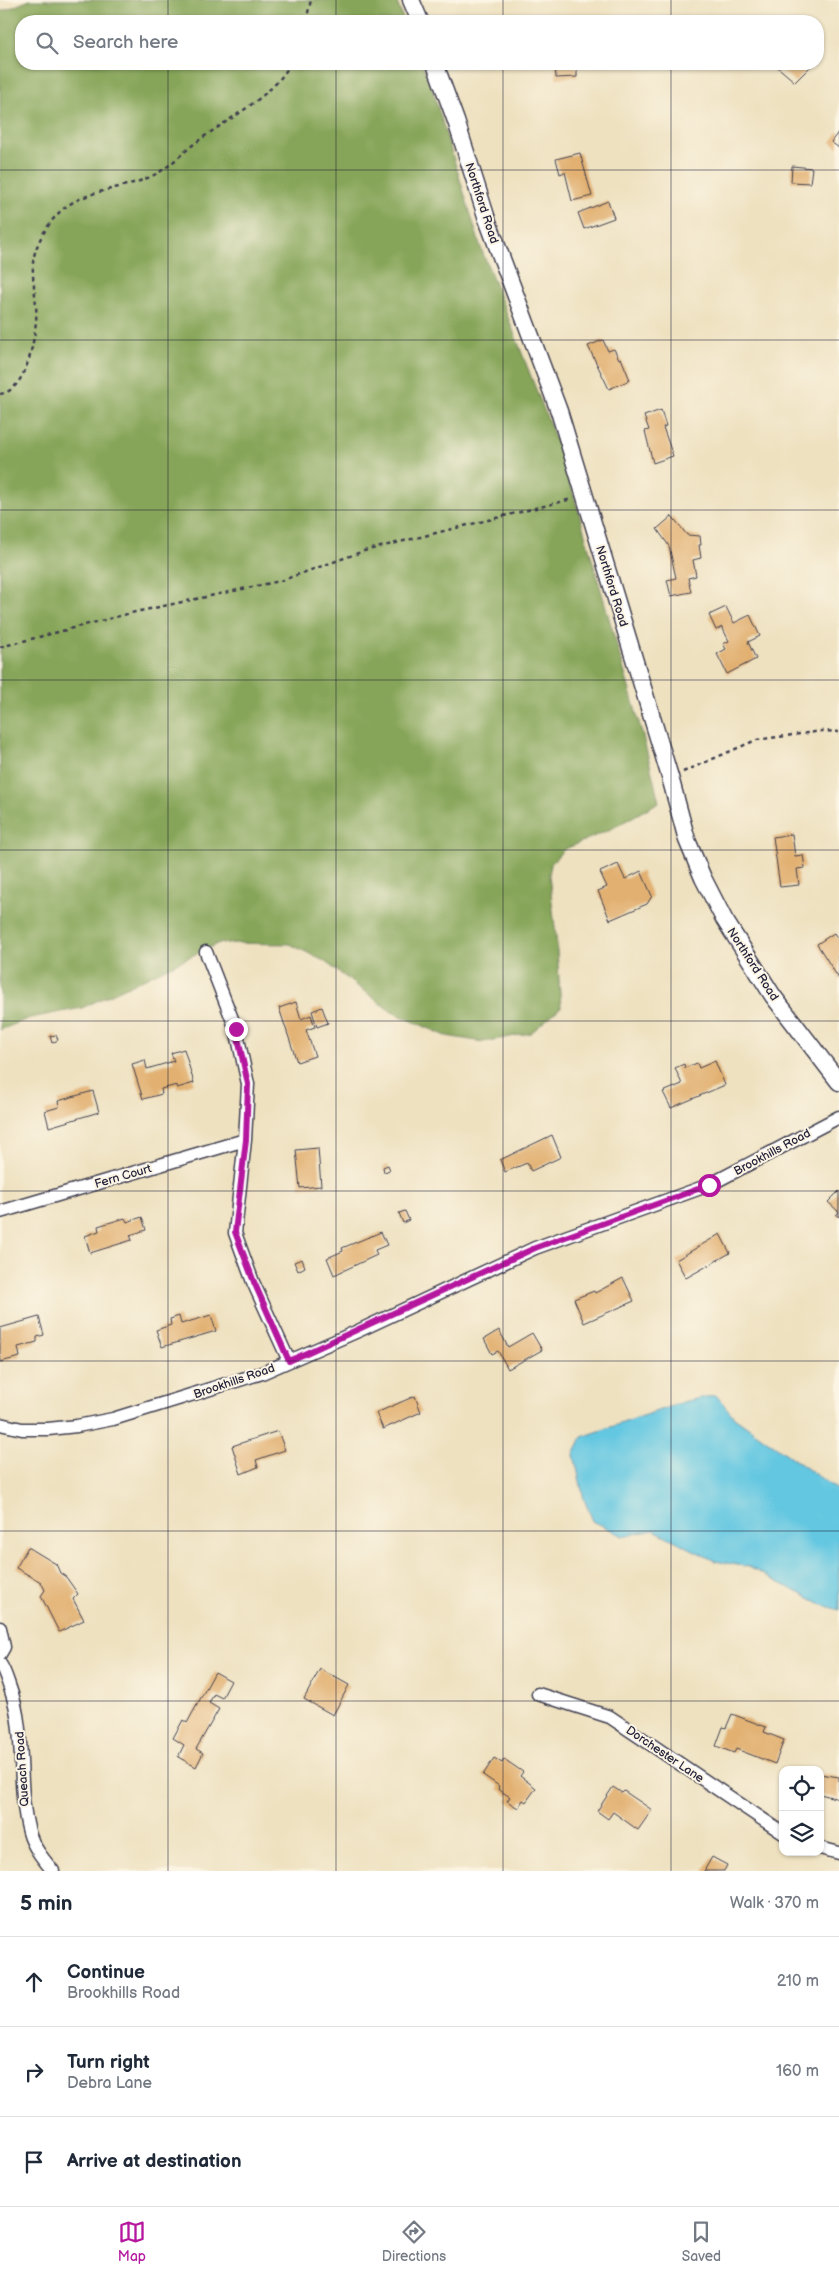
<!DOCTYPE html>
<html lang="en">
<head>
<meta charset="utf-8">
<style>
	body { margin:0; font-family:"Balsamiq Sans",sans-serif; background:#f6f6f7; color:#1f2937 }
	.controls { position:absolute; right:15px; bottom:15px; display:grid; overflow:hidden; border-radius:10px; box-shadow:0 1px 4px #0004 }
	.controls button { width:45px; height:45px; display:grid; place-items:center; padding:0; border:0; border-bottom:1px solid #e0e1e3; background:#fff; color:#1f2937; font:25px sans-serif }
	.stop { position:absolute; width:15px; height:15px; margin:-11px; border:4px solid #b5179e; border-radius:50%; background:#fff }
	.stop.end { background:#b5179e; border-color:#fff; box-shadow:0 1px 5px #0008 }
	.list { margin:0; padding:0; list-style:none }
	h2 { display:flex; justify-content:space-between; align-items:center; height:65px; margin:0; padding:0 20px; font-size:21px }
	h2 small { font-size:16px; font-weight:400; color:#747a83 }
	.list li { display:grid; grid-template-columns:32px 1fr auto; gap:15px; align-items:center; box-sizing:border-box; height:90px; padding:0 20px; border-top:1px solid #e0e1e3 }
	.list b { display:block; font-size:19px; white-space:nowrap }
	.list p { margin:0; font-size:16px; white-space:nowrap; color:#747a83 }
	.list em { font-size:16px; font-style:normal; color:#747a83 }
	.icon { flex:none; width:28px; height:28px; fill:none; stroke:currentColor; stroke-width:2; stroke-linecap:round; stroke-linejoin:round }
	.map { position:relative; flex:none; width:839px; height:1871px; overflow:hidden }
	.search { position:absolute; background:#fff; box-shadow:0 1px 4px #0004; left:15px; right:15px; top:15px; height:55px; display:flex; align-items:center; gap:12px; box-sizing:border-box; padding:0 18px; border-radius:20px; color:#747a83; font-size:19px }
	.sheet { height:335px; background:#fff }
	nav { display:flex; justify-content:space-around; align-items:center; box-sizing:border-box; height:70px; border-top:1px solid #e0e1e3; background:#fff; font-size:14px; color:#747a83 }
	nav a { display:grid; justify-items:center; gap:2px }
	nav .on { color:#b5179e }
	.map>svg:first-child { display:block }
	.forest { fill:#86a558; stroke:#54644a }
	.water { fill:#63c7e1; stroke:#42748e }
	.building { fill:#e2b172 }
	.lines { fill:none; stroke-linecap:round; stroke-linejoin:round }
	.minor-casing { stroke:#413f4f; stroke-width:15 }
	.tertiary-casing { stroke:#413f4f; stroke-width:19 }
	.path { stroke:#413f4f; stroke-width:2.5; stroke-dasharray:4 4; stroke-linecap:butt }
	.minor { stroke:#fff; stroke-width:12 }
	.tertiary { stroke:#fff; stroke-width:16 }
	.route { stroke:#b5179e; stroke-width:6 }
	.grid { fill:none; stroke:#22223b; stroke-width:1; stroke-opacity:0.55 }
	.labels { text-anchor:middle; stroke-width:4; stroke-linejoin:round; paint-order:stroke }
	.street-label { font-size:12px; fill:#22223b; stroke:#fcf5e5 }
</style>
</head>
<body>
<div class="map">
<svg width="839" height="1871" viewBox="0 0 839 1871">
	<rect width="100%" height="100%" fill="#fcf5e5"/>
	<filter id="ink" filterUnits="userSpaceOnUse"><feTurbulence type="fractalNoise" baseFrequency=".02" numOctaves="2"/><feDisplacementMap in="SourceGraphic" scale="10" xChannelSelector="R" yChannelSelector="G"/><feConvolveMatrix kernelMatrix="1 2 1 2 8 2 1 2 1" color-interpolation-filters="sRGB"/></filter>
	<filter id="wash" filterUnits="userSpaceOnUse"><feTurbulence type="fractalNoise" baseFrequency=".0096" numOctaves="4" result="noise"/><feDisplacementMap in="SourceGraphic" scale="20" xChannelSelector="R" yChannelSelector="G"/><feGaussianBlur stdDeviation="1.12" result="paint"/><feColorMatrix in="noise" values="0 0 0 0 0 0 0 0 0 0 0 0 0 0 0 0 0 1.4 0 .05"/><feComposite in="paint" operator="in"/></filter>
	<g filter="url(#wash)">
		<rect width="100%" height="100%" fill="#eee1c0"/>
		<path class="forest" d="M 30,0 L 396,0 L 404,21 L 21,21 L 21,64 L 422,64 L 431,85 L 481,248 L 564,461 L 644,740 L 659,802 L 613,828 L 563,850 L 551,864 L 549,875 L 556,936 L 561,1007 L 531,1033 L 483,1042 L 446,1036 L 392,1012 L 324,961 L 290,944 L 219,943 L 82,1008 L 30,1018 L 0,1030 L 0,12 Z"/>
		<path class="water" d="M 716,1395 L 734,1417 L 839,1491 L 839,1610 L 823,1605 L 749,1567 L 715,1561 L 654,1530 L 623,1536 L 593,1521 L 584,1499 L 574,1455 L 582,1437 L 686,1401 Z"/>
		<g id="blocks">
			<path class="building" d="M 555,64 L 577,64 L 577,77 L 556,78 Z
				M 774,64 L 808,64 L 811,66 L 795,82 Z
				M 839,131 L 839,148 L 831,142 Z
				M 580,153 L 592,196 L 572,201 L 565,172 L 560,174 L 556,159 Z
				M 792,166 L 812,168 L 810,183 L 791,182 Z
				M 608,201 L 614,218 L 584,229 L 578,213 Z
				M 603,340 L 608,351 L 614,349 L 619,359 L 621,358 L 630,380 L 609,389 L 588,346 Z
				M 661,410 L 666,426 L 663,427 L 673,456 L 653,463 L 645,431 L 649,430 L 644,416 Z
				M 672,516 L 687,535 L 700,536 L 701,545 L 699,545 L 701,558 L 693,560 L 696,576 L 688,578 L 691,592 L 671,596 L 667,580 L 676,578 L 669,546 L 657,529 Z
				M 726,607 L 734,623 L 750,615 L 760,636 L 748,642 L 756,659 L 727,674 L 717,654 L 726,649 L 723,644 L 729,641 L 722,627 L 716,630 L 709,615 Z
				M 792,834 L 795,856 L 803,855 L 805,868 L 797,869 L 799,885 L 780,887 L 773,837 Z
				M 618,864 L 625,879 L 641,871 L 652,896 L 647,904 L 610,920 L 598,891 L 607,887 L 600,872 Z
				M 834,933 L 839,941 L 839,979 L 817,944 Z
				M 296,1002 L 301,1019 L 311,1015 L 315,1027 L 306,1030 L 315,1056 L 297,1062 L 279,1008 Z
				M 322,1007 L 328,1023 L 317,1027 L 312,1011 Z
				M 56,1035 L 58,1040 L 52,1043 L 50,1036 Z
				M 184,1049 L 194,1083 L 177,1088 L 177,1085 L 161,1089 L 162,1094 L 143,1099 L 132,1064 L 145,1060 L 147,1069 L 174,1061 L 171,1053 Z
				M 715,1061 L 725,1085 L 671,1108 L 663,1092 L 682,1084 L 675,1068 L 684,1064 L 685,1068 L 697,1063 L 699,1068 Z
				M 93,1091 L 99,1112 L 49,1127 L 45,1111 L 59,1107 L 58,1101 Z
				M 552,1135 L 561,1157 L 531,1171 L 527,1163 L 505,1172 L 500,1160 Z
				M 318,1148 L 321,1186 L 300,1188 L 296,1150 Z
				M 388,1165 L 390,1170 L 384,1172 L 383,1167 Z
				M 839,1191 L 839,1217 L 836,1215 L 839,1212 L 828,1202 Z
				M 405,1211 L 409,1220 L 403,1223 L 399,1213 Z
				M 142,1217 L 146,1230 L 130,1235 L 132,1240 L 90,1253 L 85,1236 L 99,1231 L 98,1226 L 125,1218 L 127,1222 Z
				M 381,1232 L 387,1245 L 375,1250 L 377,1255 L 334,1275 L 327,1258 L 343,1251 L 342,1248 Z
				M 720,1234 L 730,1253 L 686,1278 L 676,1260 Z
				M 302,1259 L 305,1267 L 298,1271 L 294,1262 Z
				M 623,1278 L 634,1301 L 584,1323 L 574,1299 L 594,1291 L 595,1293 Z
				M 211,1315 L 216,1331 L 162,1347 L 156,1330 L 171,1325 L 170,1319 L 179,1316 L 181,1324 Z
				M 39,1317 L 44,1335 L 37,1337 L 37,1342 L 18,1347 L 20,1357 L 0,1362 L 0,1328 Z
				M 499,1330 L 508,1347 L 532,1333 L 542,1350 L 508,1369 L 498,1351 L 492,1354 L 484,1339 Z
				M 415,1396 L 421,1412 L 383,1429 L 376,1413 Z
				M 278,1431 L 285,1450 L 256,1460 L 258,1467 L 241,1474 L 232,1446 Z
				M 28,1547 L 56,1564 L 60,1573 L 66,1577 L 78,1594 L 73,1599 L 84,1620 L 59,1632 L 41,1596 L 45,1590 L 41,1582 L 16,1568 Z
				M 320,1669 L 349,1685 L 333,1715 L 304,1699 Z
				M 215,1672 L 231,1681 L 222,1698 L 214,1694 L 209,1703 L 219,1709 L 196,1749 L 203,1753 L 196,1767 L 178,1757 L 184,1745 L 173,1738 L 183,1720 L 187,1723 Z
				M 732,1714 L 766,1727 L 764,1732 L 784,1740 L 775,1764 L 736,1749 L 734,1753 L 716,1746 L 723,1727 L 726,1728 Z
				M 494,1758 L 502,1763 L 504,1759 L 523,1772 L 520,1776 L 536,1788 L 526,1802 L 523,1800 L 518,1808 L 507,1801 L 510,1797 L 498,1789 L 499,1786 L 483,1775 Z
				M 820,1774 L 839,1777 L 839,1799 L 820,1794 Z
				M 613,1787 L 622,1793 L 624,1791 L 652,1810 L 638,1830 L 613,1812 L 608,1819 L 597,1811 Z
				M 712,1857 L 727,1865 L 724,1871 L 704,1871 Z"/>
		</g>
	</g>
	<g filter="url(#ink)">
		<use href="#blocks" fill-opacity="0" stroke="#413f4f" stroke-width="1"/>
		<g class="lines">
			<g class="minor-casing">
				<path id="minor" d="M 206,952 L 236,1029 L 248,1084 L 245,1140 L 235,1233 L 253,1282 L 289,1361
					M 0,1212 L 245,1140
					M 0,1424 L 22,1429 L 48,1429 L 77,1426 L 113,1419 L 262,1373 L 358,1331 L 535,1248 L 709,1185 L 839,1117
					M 0,1628 L 4,1647 L 0,1654
					M 0,1664 C 5,1671 7,1680 10,1688 C 27,1734 16,1785 29,1832 C 33,1847 43,1859 53,1871
					M 538,1694 L 610,1717 L 783,1833
					M 820,1848 L 839,1853"/>
			</g>
			<g class="tertiary-casing">
				<path id="tertiary" d="M 411,0 L 420,21
					M 435,64 L 456,121 L 487,219 L 559,411 L 670,777 L 687,840 L 703,878 L 724,919 L 773,996 L 839,1082"/>
			</g>
			<path class="path" d="M 306,21 L 311,0
				M 0,394 C 26,391 34,343 36,321 C 38,300 30,277 34,256 C 38,241 45,229 55,217 C 79,188 125,191 156,174 C 171,166 184,151 198,141 C 226,120 274,96 290,64
				M 0,647 L 131,613 L 280,581 L 364,551 L 572,499
				M 683,772 L 756,740 L 822,731 L 839,732"/>
			<use href="#minor" class="minor"/>
			<use href="#tertiary" class="tertiary"/>
		</g>
	</g>
	<g class="lines" filter="url(#ink)">
		<path class="route" d="M 236,1029 L 248,1084 L 246,1140 L 235,1232 L 254,1282 L 289,1361 L 535,1248 L 709,1185"/>
	</g>
	<path class="grid" d="M 168,0 L 168,21M 336,0 L 336,21M 503,0 L 503,21M 671,0 L 671,21M 168,64 L 168,1871M 336,64 L 336,1871M 503,64 L 503,1871M 671,64 L 671,1871M 0,170 L 839,170M 0,340 L 839,340M 0,510 L 839,510M 0,680 L 839,680M 0,850 L 839,850M 0,1021 L 839,1021M 0,1191 L 839,1191M 0,1361 L 839,1361M 0,1531 L 839,1531M 0,1701 L 839,1701"/>
	<g class="labels">
		<g class="street-label">
			<text transform="translate(482 203) rotate(72)" y="4">Northford Road</text>
			<text transform="translate(612 586) rotate(73)" y="4">Northford Road</text>
			<text transform="translate(753 964) rotate(57)" y="4">Northford Road</text>
			<text transform="translate(772 1152) rotate(-28)" y="4">Brookhills Road</text>
			<text transform="translate(123 1176) rotate(-16)" y="4">Fern Court</text>
			<text transform="translate(234 1381) rotate(-19)" y="4">Brookhills Road</text>
			<text transform="translate(665 1754) rotate(34)" y="4">Dorchester Lane</text>
			<text transform="translate(22 1769) rotate(-94)" y="4">Queach Road</text>
		</g>
	</g>
</svg>
<div class="controls">
<button><svg class="icon" aria-label="locate" viewBox="0 0 24 24"><circle cx="12" cy="12" r="6"/><path d="M12 2v4M12 18v4M2 12h4M18 12h4"/></svg></button>
<button><svg class="icon" aria-label="layers" viewBox="0 0 24 24"><path d="M12 4l9 5-9 5-9-5zM3 14l9 5 9-5"/></svg></button>
</div>
<div class="stop" style="left:709px;top:1185px"></div>
<div class="stop end" style="left:236px;top:1029px"></div>
<div class="search"><svg class="icon" aria-label="search" viewBox="0 0 24 24"><circle cx="10" cy="10" r="6"/><path d="M15 15l6 6"/></svg>Search here</div>
</div>
<section class="sheet">
<h2>5 min<small>Walk · 370 m</small></h2>
<ul class="list">
<li><svg class="icon" aria-label="ahead" viewBox="0 0 24 24"><path d="M12 20V5M6 11l6-6 6 6"/></svg><div><b>Continue</b><p>Brookhills Road</p></div><em>210 m</em></li>
<li><svg class="icon" aria-label="right" viewBox="0 0 24 24"><path d="M7 20v-9h11M14 6l5 5-5 5"/></svg><div><b>Turn right</b><p>Debra Lane</p></div><em>160 m</em></li>
<li><svg class="icon" aria-label="arrive" viewBox="0 0 24 24"><path d="M6 21V4h12l-3 4 3 4H6"/></svg><div><b>Arrive at destination</b></div></li>
</ul>
</section>
<nav>
<a class="on"><svg class="icon" aria-label="map" viewBox="0 0 24 24"><path d="M3 6l6-2 6 2 6-2v14l-6 2-6-2-6 2zM9 4v14M15 6v14"/></svg>Map</a>
<a><svg class="icon" aria-label="directions" viewBox="0 0 24 24"><path d="M12 3l9 9-9 9-9-9zM9 14v-3h6M13 9l2 2-2 2"/></svg>Directions</a>
<a><svg class="icon" aria-label="saved" viewBox="0 0 24 24"><path d="M7 4h10v16l-5-4-5 4z"/></svg>Saved</a>
</nav>
</body>
</html>
